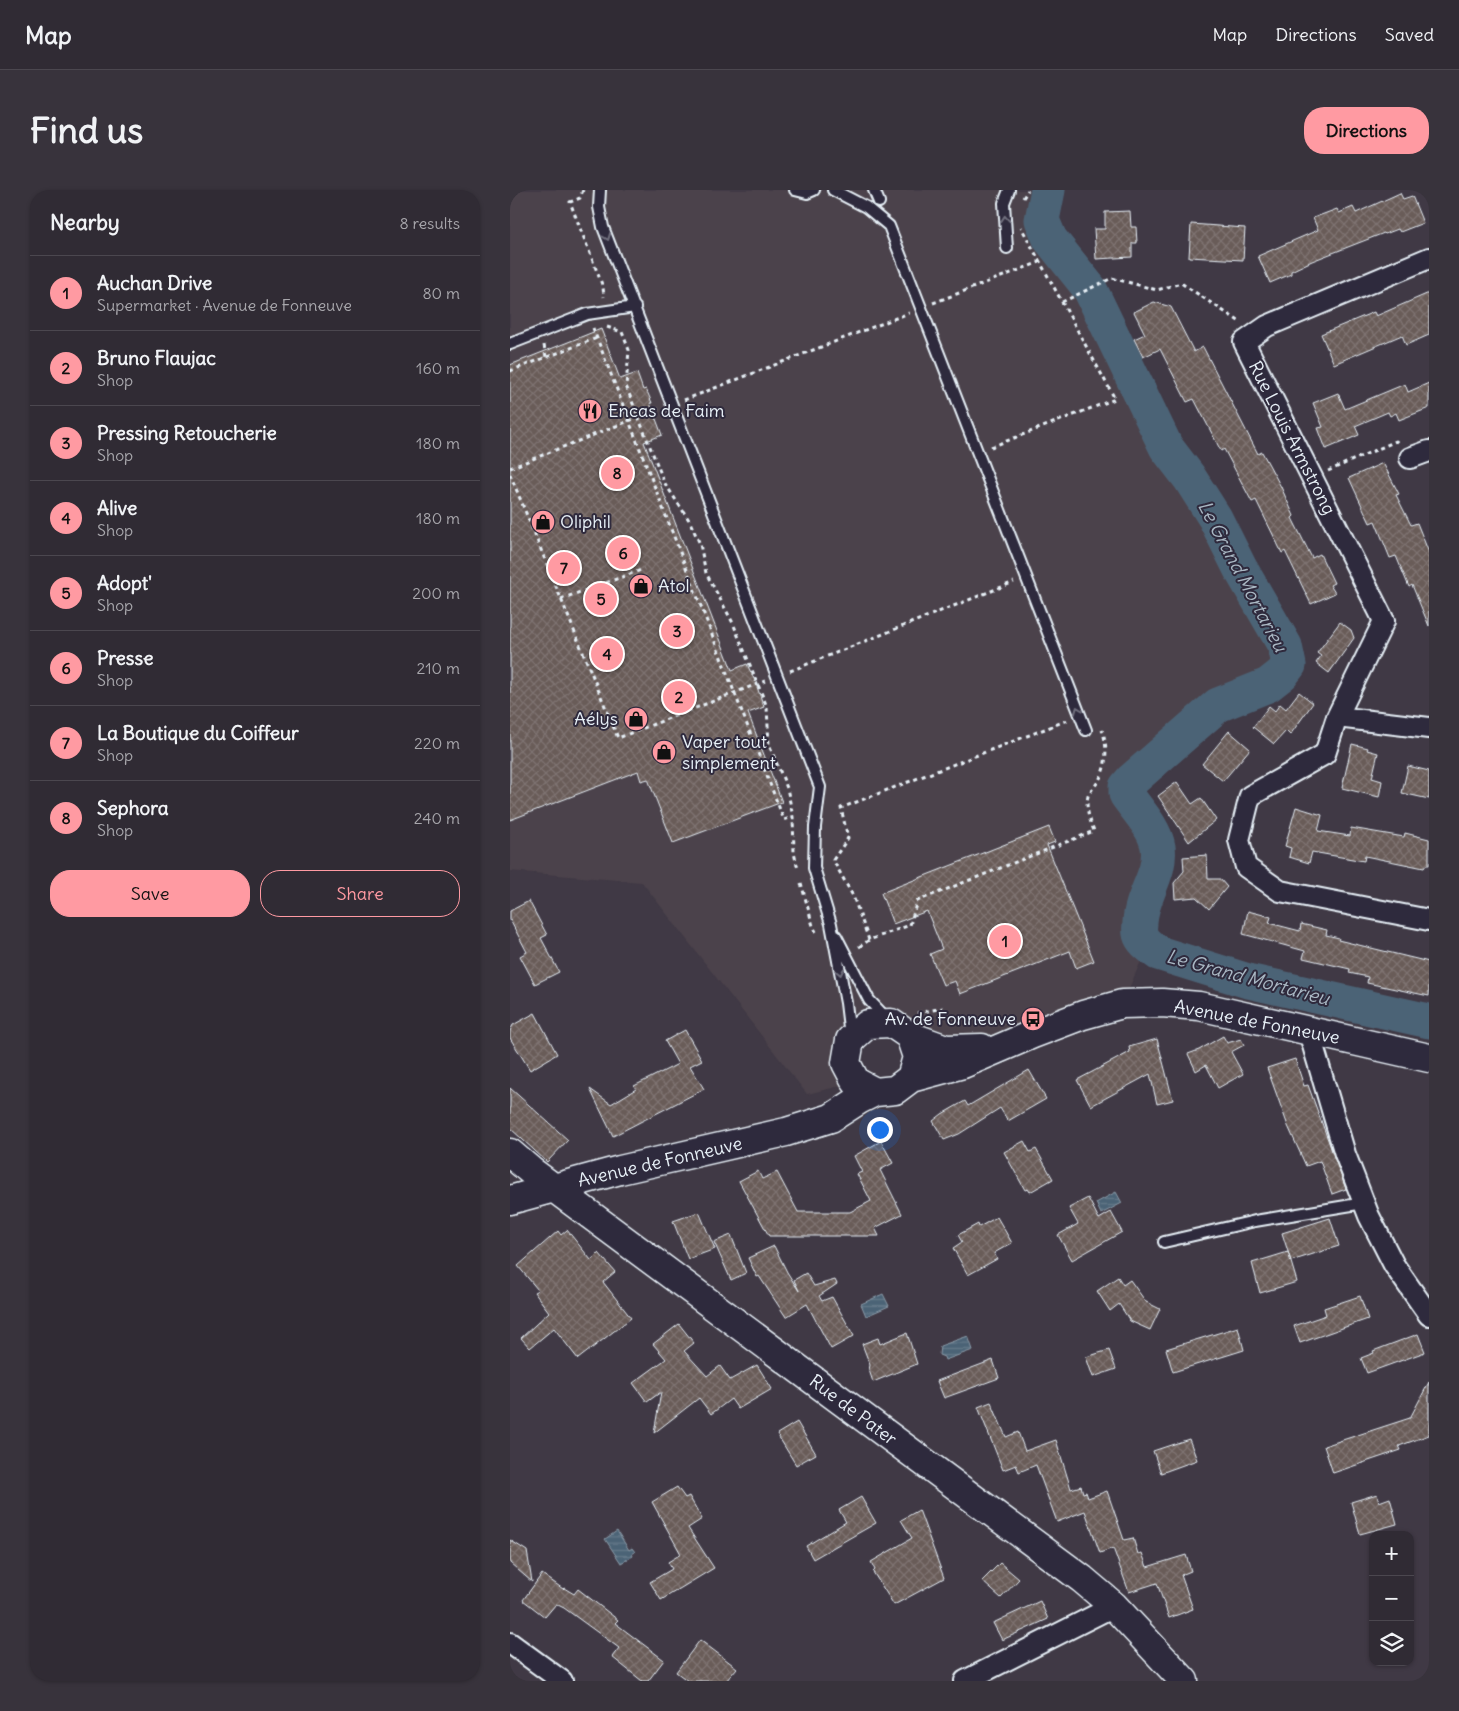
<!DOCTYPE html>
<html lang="en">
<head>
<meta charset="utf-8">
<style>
	body { margin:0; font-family:Delius,sans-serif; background:#38333c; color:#f1f3f6 }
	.controls { position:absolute; right:15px; bottom:15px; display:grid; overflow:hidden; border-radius:10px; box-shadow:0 1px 4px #0004 }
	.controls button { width:45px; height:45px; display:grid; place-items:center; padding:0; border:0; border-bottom:1px solid #4b474f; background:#302b34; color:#f1f3f6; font:25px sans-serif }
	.you { position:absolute; left:369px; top:939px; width:18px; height:18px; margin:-12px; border:4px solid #fff; border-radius:50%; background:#1a73e8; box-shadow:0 0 0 8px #1a73e833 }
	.badge { display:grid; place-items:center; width:32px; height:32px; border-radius:50%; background:#ff9aa2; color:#111; font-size:16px; font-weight:700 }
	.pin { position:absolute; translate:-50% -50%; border:2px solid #fff; box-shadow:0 1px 5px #0006 }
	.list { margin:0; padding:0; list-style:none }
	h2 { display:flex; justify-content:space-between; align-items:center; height:65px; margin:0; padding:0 20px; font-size:21px }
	h2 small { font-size:16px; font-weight:400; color:#a8a7ac }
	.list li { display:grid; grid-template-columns:32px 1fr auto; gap:15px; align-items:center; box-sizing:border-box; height:75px; padding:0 20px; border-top:1px solid #4b474f }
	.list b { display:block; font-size:19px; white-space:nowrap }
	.list p { margin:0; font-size:16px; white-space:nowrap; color:#a8a7ac }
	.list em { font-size:16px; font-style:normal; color:#a8a7ac }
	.actions { display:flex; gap:10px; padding:15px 20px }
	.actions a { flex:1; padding:11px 0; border:1px solid #ff9aa2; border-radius:20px; text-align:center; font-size:18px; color:#ff9aa2 }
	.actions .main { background:#ff9aa2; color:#111 }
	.icon { flex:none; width:28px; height:28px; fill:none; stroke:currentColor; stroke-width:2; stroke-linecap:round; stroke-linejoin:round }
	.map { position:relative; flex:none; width:919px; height:1491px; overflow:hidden; border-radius:20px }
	header { display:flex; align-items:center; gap:30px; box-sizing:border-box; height:70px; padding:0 25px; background:#302b34; border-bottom:1px solid #4b474f }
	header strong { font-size:24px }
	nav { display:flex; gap:28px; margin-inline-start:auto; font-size:18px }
	.intro { display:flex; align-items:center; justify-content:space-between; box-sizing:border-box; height:120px; padding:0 30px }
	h1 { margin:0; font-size:35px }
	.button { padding:12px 22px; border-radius:20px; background:#ff9aa2; color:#111; font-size:18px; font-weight:700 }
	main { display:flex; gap:30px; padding:0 30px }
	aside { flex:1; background:#302b34; border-radius:20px; box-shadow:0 1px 4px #0004 }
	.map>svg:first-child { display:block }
	.built { fill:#4c434b }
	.water { fill:url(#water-rules); stroke:#8a9caa }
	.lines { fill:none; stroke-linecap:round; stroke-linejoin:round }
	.river { stroke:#4c6376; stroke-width:35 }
	.building { fill:url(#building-cross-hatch); stroke:#e8f1f8 }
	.lane-casing { stroke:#e8f1f8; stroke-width:14 }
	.street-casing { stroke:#e8f1f8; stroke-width:24 }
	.secondary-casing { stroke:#e8f1f8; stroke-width:31 }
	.path { stroke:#e8f1f8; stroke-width:3; stroke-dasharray:4 4; stroke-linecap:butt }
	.lane { stroke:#2f2a3d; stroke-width:10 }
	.street { stroke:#2f2a3d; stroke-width:20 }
	.secondary { stroke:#2f2a3d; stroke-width:28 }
	.oneway { stroke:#70707e }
	.labels { text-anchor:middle; stroke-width:4; stroke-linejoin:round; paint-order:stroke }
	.poi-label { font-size:18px; fill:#e8f1f8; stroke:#2f2a3d; text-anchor:start }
	.street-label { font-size:18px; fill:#e8f1f8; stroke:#2f2a3d }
	.water-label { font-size:19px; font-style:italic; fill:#aab8c4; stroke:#2f2a3d }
</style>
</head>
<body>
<header>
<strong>Map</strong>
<nav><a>Map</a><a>Directions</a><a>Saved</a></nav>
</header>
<div class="intro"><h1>Find us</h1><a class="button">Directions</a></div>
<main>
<aside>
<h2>Nearby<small>8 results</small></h2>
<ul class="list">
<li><span class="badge">1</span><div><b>Auchan Drive</b><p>Supermarket · Avenue de Fonneuve</p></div><em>80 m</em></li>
<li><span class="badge">2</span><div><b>Bruno Flaujac</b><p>Shop</p></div><em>160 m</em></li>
<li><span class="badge">3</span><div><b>Pressing Retoucherie</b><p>Shop</p></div><em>180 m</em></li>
<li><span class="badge">4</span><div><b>Alive</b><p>Shop</p></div><em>180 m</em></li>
<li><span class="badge">5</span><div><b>Adopt'</b><p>Shop</p></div><em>200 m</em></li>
<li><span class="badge">6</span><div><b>Presse</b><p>Shop</p></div><em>210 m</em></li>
<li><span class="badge">7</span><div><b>La Boutique du Coiffeur</b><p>Shop</p></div><em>220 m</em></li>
<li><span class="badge">8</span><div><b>Sephora</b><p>Shop</p></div><em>240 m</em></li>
</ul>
<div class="actions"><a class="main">Save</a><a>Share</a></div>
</aside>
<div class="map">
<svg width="919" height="1491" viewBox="0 0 919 1491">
	<defs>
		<pattern id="water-rules" width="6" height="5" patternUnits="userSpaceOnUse" patternTransform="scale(1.25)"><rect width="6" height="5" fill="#4c6376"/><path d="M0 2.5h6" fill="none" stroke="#667a8a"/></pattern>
		<pattern id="building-cross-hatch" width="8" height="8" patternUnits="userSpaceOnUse" patternTransform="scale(1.25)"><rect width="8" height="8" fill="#695b58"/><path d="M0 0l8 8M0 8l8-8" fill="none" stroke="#7e7371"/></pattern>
	</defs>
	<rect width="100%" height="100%" fill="#403945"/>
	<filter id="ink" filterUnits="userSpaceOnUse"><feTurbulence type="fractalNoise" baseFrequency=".02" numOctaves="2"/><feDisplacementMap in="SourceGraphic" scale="10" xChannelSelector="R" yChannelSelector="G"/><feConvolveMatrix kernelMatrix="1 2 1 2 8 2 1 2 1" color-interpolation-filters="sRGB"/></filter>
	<g filter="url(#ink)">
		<path class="built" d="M 0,0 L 538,0 L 532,30 L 540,49 L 580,99 L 656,257 L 679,287 L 711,340 L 730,378 L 775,456 L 779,475 L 772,484 L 758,495 L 708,515 L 622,589 L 617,597 L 616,604 L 645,646 L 649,668 L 646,681 L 638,699 L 630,726 L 630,743 L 638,755 L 612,814 L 491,858 L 358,834 L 334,895 L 297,904 L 132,692 L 0,681 Z"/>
		<path class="water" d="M 606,1002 L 612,1013 L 591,1024 L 586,1013 Z
			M 373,1104 L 379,1116 L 356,1126 L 351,1114 Z
			M 458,1146 L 463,1160 L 435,1170 L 434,1167 L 429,1165 L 430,1156 Z
			M 107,1341 L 119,1360 L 122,1358 L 125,1362 L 122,1364 L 123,1366 L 111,1373 L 95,1349 Z"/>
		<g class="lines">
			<path class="river" d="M 538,0 L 532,30 L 540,49 L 580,99 L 656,257 L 679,287 L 705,328 L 730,378 L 775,456 L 779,475 L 772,484 L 758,495 L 708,515 L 622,590 L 616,597 L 616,604 C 627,620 645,638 648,657 C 652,683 631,706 630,732 C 630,735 629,741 630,744 C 632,752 642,758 648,763 L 738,791 L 919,831"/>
		</g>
		<path class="building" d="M 890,3 L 893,9 L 902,6 L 913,33 L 890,42 L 888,39 L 875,44 L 874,43 L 802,71 L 781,81 L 781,84 L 760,93 L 748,66 L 808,40 L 803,28 L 827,19 L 829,23 L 843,17 L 846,23 Z
			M 620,21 L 621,37 L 626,37 L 627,53 L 622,53 L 622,67 L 586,69 L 584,39 L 595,39 L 595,22 Z
			M 681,34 L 735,38 L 733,70 L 679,67 Z
			M 919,103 L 919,145 L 896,155 L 892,145 L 824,174 L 811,144 L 864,122 L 866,126 Z
			M 644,112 L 661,117 L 684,162 L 693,157 L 748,264 L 752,262 L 771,297 L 784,326 L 782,328 L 802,368 L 810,364 L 824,393 L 820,395 L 825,403 L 801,414 L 775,361 L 772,363 L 746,310 L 742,312 L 714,259 L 711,261 L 684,209 L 677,212 L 650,159 L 633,167 L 624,149 L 635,144 L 624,122 Z
			M 91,139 L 110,189 L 127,183 L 133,200 L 136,199 L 142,213 L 140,213 L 152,245 L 134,252 L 222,480 L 237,474 L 245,491 L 254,517 L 238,523 L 272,612 L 163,653 L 138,589 L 131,591 L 128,581 L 0,630 L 0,175 Z
			M 919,193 L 919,218 L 889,230 L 886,223 L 880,226 L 878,222 L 845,236 L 849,245 L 816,259 L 808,238 L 813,237 L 803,213 L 828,203 L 835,219 L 895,194 L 898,202 Z
			M 873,273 L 889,304 L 886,305 L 901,335 L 907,333 L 919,363 L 919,436 L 902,395 L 899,397 L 886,366 L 880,368 L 865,331 L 860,333 L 839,288 Z
			M 830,432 L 841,440 L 844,448 L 819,483 L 806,473 L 811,466 L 807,463 Z
			M 789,502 L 803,513 L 780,545 L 776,541 L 764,554 L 743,537 L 759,516 L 765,521 L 770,514 L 776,519 Z
			M 719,541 L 740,559 L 713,591 L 692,574 Z
			M 842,554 L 858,558 L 857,560 L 868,563 L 862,588 L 872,591 L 869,607 L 832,598 Z
			M 898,576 L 919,581 L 919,609 L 892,603 Z
			M 667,592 L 682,614 L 691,608 L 706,630 L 679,652 L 648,606 Z
			M 786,617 L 812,625 L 808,641 L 840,646 L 841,638 L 894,647 L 895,643 L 919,649 L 919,675 L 916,675 L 914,678 L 855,666 L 854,671 L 802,662 L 799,673 L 779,667 L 781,658 L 775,656 Z
			M 539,637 L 545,652 L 537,655 L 584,771 L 566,778 L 560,761 L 450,804 L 445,791 L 433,795 L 420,764 L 432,759 L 417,721 L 383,734 L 371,703 Z
			M 697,665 L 698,689 L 710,689 L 717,697 L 699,719 L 686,707 L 665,709 L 664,693 L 674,681 L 673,667 Z
			M 19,711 L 37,745 L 31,748 L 49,782 L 25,794 L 10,766 L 17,762 L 0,730 L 0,721 Z
			M 738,721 L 761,727 L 759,733 L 790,741 L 791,734 L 817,740 L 816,745 L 829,748 L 828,750 L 919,772 L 919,806 L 857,793 L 858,787 L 839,783 L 840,779 L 793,768 L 795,761 L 733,744 Z
			M 25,823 L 47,864 L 20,880 L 0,848 L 0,841 L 3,835 Z
			M 175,840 L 192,870 L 180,876 L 194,899 L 103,946 L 80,899 L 101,914 L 126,899 L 124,896 L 168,874 L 155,851 Z
			M 713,846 L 717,853 L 731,849 L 734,855 L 721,862 L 733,884 L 708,898 L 696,875 L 686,881 L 678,864 L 689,860 Z
			M 647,849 L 663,910 L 647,914 L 640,884 L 581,916 L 567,890 L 620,862 L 619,857 Z
			M 785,869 L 794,896 L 798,895 L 836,999 L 822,1004 L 810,971 L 796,976 L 778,936 L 757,878 Z
			M 519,880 L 536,909 L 498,931 L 490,918 L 449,944 L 434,950 L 423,931 L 432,924 L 455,911 L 458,916 Z
			M 0,898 L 58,950 L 37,972 L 0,938 Z
			M 371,951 L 383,973 L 370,980 L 392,1024 L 365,1038 L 369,1046 L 259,1046 L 229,991 L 248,981 L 252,989 L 267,982 L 288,1022 L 340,1022 L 361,1011 L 347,984 L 352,982 L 344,966 Z
			M 514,951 L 520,962 L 526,959 L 543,989 L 520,1002 L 518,999 L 515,1000 L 494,962 Z
			M 578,1008 L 589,1029 L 601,1022 L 612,1042 L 562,1070 L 548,1045 L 568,1034 L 559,1018 Z
			M 189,1022 L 205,1059 L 178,1069 L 163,1031 Z
			M 487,1027 L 502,1053 L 484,1063 L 487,1069 L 458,1085 L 443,1058 L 452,1052 L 448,1045 L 468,1034 L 469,1037 Z
			M 820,1028 L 829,1056 L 781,1071 L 772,1043 Z
			M 57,1040 L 81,1070 L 89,1063 L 105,1082 L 93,1092 L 121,1128 L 68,1169 L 44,1138 L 20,1158 L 11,1148 L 39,1122 L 24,1102 L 28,1100 L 8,1076 L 48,1041 L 51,1045 Z
			M 221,1045 L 236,1083 L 221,1090 L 204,1052 Z
			M 264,1056 L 277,1082 L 289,1101 L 284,1090 L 296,1083 L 304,1096 L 325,1090 L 327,1094 L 309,1106 L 312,1111 L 322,1107 L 344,1146 L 321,1159 L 297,1114 L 276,1127 L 249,1086 L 247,1087 L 238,1068 Z
			M 778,1062 L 787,1092 L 750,1103 L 742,1073 Z
			M 608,1087 L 613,1095 L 620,1090 L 636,1112 L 650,1119 L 640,1140 L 620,1131 L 609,1114 L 600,1121 L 587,1101 Z
			M 850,1106 L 858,1129 L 790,1153 L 784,1136 L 816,1125 L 814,1118 Z
			M 169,1134 L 184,1153 L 174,1161 L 197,1186 L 210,1176 L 220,1190 L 247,1175 L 262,1199 L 228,1219 L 221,1209 L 201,1224 L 189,1208 L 144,1243 L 151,1202 L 137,1212 L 123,1193 L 156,1169 L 143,1154 Z
			M 728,1137 L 734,1160 L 663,1182 L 656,1159 Z
			M 397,1143 L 407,1174 L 363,1192 L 359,1180 L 360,1175 L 352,1154 L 368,1148 L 370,1154 Z
			M 908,1144 L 915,1162 L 857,1183 L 851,1168 L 864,1163 L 863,1161 Z
			M 599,1160 L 606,1179 L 583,1187 L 576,1167 Z
			M 483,1170 L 489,1188 L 434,1208 L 427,1191 Z
			M 919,1192 L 919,1245 L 889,1256 L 891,1260 L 823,1283 L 814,1256 L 900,1228 Z
			M 481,1212 L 496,1247 L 508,1242 L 515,1261 L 546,1250 L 561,1299 L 571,1296 L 573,1303 L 576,1302 L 578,1308 L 597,1301 L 614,1350 L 623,1348 L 628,1364 L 632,1363 L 637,1377 L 676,1365 L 681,1381 L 671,1385 L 683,1419 L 659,1428 L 647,1393 L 619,1402 L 603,1358 L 590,1363 L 575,1321 L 547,1332 L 526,1275 L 509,1282 L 506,1275 L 493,1280 L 468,1217 Z
			M 287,1232 L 306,1264 L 286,1275 L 267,1244 Z
			M 679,1249 L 687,1270 L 651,1283 L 643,1261 Z
			M 167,1297 L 175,1308 L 179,1306 L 192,1329 L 178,1338 L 204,1378 L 151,1410 L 140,1392 L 162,1379 L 158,1372 L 171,1364 L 142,1312 Z
			M 867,1304 L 869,1312 L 880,1308 L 887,1334 L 850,1344 L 841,1312 Z
			M 351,1307 L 366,1333 L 303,1369 L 296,1356 L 336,1332 L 329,1320 Z
			M 409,1320 L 434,1388 L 384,1415 L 363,1382 L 365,1380 L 361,1372 L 402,1348 L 391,1330 Z
			M 0,1350 L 17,1361 L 22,1392 L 0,1373 Z
			M 490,1373 L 509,1389 L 491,1408 L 472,1391 Z
			M 32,1384 L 53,1399 L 54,1398 L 64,1404 L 68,1399 L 108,1430 L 105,1433 L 154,1470 L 138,1491 L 132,1491 L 102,1467 L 109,1458 L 54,1418 L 46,1414 L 35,1427 L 13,1410 Z
			M 530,1411 L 538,1429 L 492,1450 L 483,1433 Z
			M 190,1450 L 227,1478 L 216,1491 L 178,1491 L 166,1482 Z"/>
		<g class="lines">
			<g class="lane-casing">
				<path id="lane" d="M 90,0 L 89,17 L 93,37 L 310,597 L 305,637 L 304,678 L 321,734 L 336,813 L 340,846
					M 285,0 L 297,3 L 304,0
					M 323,0 L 356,17 L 379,36 L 576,540
					M 364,0 L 369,12
					M 497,58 L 494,13 L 499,0
					M 0,154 L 77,124 L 125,117
					M 326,746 L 359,810 L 377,829
					M 654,1052 L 745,1031 L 854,1013"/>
			</g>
			<g class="street-casing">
				<path id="street" d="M 900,268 L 919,261
					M 827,527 L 874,431 L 734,152 L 757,136 L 919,68
					M 919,538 L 827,527 L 815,564 L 740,606 L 729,650 L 736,677 L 770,701 L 919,730
					M 799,842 L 835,964 L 859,1026 L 884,1075 L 919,1125
					M 0,1453 L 52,1491
					M 455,1491 L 604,1416"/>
			</g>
			<g class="secondary-casing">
				<path id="secondary" d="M 400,846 L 436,859 L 472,858
					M 401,888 L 453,874 L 523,844 L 573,825 L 612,814 L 652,813 L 689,816 L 919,868
					M 0,963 L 21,981 L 572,1389 L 604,1416 L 674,1491
					M 0,1010 L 110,980 L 276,942 L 321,928 L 349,910 L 365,902 L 385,900 L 401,888 L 407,867 L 400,846 L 381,833 L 358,834 L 340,850 L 336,873 L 346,892 L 365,902"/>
			</g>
			<path class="path" d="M 73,0 L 70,8 L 60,12 L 93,97 L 94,107
				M 513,8 L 518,0
				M 552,112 L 602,88 L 647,100 L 671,93 L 730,132
				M 423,113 L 530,72
				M 97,137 L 112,142 L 119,160 L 116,196 L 154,292 L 179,330 L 190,354 L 196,383 L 223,433 L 257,517 L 259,555 L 277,598 L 283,627 L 284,663 L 288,679
				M 83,138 L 274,630 L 283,627
				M 34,155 L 36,167
				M 0,181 L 87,148
				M 174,210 L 399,123
				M 481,257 L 605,209 L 511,37
				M 0,278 L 149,219
				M 818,281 L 886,251 L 889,254
				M 0,284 L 108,548 L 255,491
				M 51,409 L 134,379
				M 280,481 L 504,392
				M 291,693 L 303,736 L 306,742
				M 359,750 L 343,706 L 323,670 L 338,648 L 331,618 L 558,530
				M 349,757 L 359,750 L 400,735 L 407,711 L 584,641 C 580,630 575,618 578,606 C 580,601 586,595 589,590 C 597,576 598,555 592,540
				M 407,823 L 433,818"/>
			<use href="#lane" class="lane"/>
			<use href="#street" class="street"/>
			<use href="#secondary" class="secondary"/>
		</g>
		<defs><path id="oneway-chevron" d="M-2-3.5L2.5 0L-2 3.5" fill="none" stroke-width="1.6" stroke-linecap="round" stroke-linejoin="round" transform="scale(1.25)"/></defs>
		<g class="oneway">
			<use href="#oneway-chevron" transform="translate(495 29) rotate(-94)"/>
			<use href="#oneway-chevron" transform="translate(97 47) rotate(69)"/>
			<use href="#oneway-chevron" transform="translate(568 520) rotate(-111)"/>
			<use href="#oneway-chevron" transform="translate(330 782) rotate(79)"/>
		</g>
	</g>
	<defs>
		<g id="restaurant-disc" transform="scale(1.25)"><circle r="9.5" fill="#ff9aa2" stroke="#2f2a3d"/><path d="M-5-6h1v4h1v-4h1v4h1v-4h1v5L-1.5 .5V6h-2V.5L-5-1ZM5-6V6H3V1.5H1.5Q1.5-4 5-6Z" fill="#111"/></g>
		<g id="shop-disc" transform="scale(1.25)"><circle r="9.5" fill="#ff9aa2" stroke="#2f2a3d"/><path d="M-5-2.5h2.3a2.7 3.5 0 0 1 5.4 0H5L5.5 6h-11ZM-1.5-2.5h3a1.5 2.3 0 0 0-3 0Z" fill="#111"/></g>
		<g id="bus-disc" transform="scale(1.25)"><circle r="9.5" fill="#ff9aa2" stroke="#2f2a3d"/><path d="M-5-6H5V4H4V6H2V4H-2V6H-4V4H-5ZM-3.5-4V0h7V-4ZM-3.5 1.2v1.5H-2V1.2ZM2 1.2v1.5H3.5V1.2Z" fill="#111"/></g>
	</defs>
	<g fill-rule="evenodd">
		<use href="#restaurant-disc" x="80" y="221"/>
		<use href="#shop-disc" x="33" y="332"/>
		<use href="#shop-disc" x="131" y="396"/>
		<use href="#shop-disc" x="126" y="529"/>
		<use href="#shop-disc" x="154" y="562"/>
		<use href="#bus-disc" x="523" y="829"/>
	</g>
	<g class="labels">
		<g class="poi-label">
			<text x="98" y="227">Encas de Faim</text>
			<text x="50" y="338">Oliphil</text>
			<text x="148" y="402">Atol</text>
			<text x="108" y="535" text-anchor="end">Aélys</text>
			<text x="172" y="558">Vaper tout<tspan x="172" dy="21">simplement</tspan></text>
			<text x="506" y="835" text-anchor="end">Av. de Fonneuve</text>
		</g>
		<g class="street-label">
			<text transform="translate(782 248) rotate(63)" y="6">Rue Louis Armstrong</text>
			<text transform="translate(747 832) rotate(11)" y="6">Avenue de Fonneuve</text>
			<text transform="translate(150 972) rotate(-13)" y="6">Avenue de Fonneuve</text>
			<text transform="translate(343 1220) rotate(37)" y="6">Rue de Pater</text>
		</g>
		<g class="water-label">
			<text transform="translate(733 386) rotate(62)" y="7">Le Grand Mortarieu</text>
			<text transform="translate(738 787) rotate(15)" y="7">Le Grand Mortarieu</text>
		</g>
	</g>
</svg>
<div class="controls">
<button>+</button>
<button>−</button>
<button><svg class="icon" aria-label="layers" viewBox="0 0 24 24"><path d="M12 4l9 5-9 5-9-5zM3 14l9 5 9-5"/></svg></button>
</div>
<div class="you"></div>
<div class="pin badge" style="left:495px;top:751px">1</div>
<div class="pin badge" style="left:169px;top:507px">2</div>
<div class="pin badge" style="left:167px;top:441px">3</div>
<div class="pin badge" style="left:97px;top:464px">4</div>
<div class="pin badge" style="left:91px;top:409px">5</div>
<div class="pin badge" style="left:113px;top:363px">6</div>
<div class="pin badge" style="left:54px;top:378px">7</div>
<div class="pin badge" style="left:107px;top:283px">8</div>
</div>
</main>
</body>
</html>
